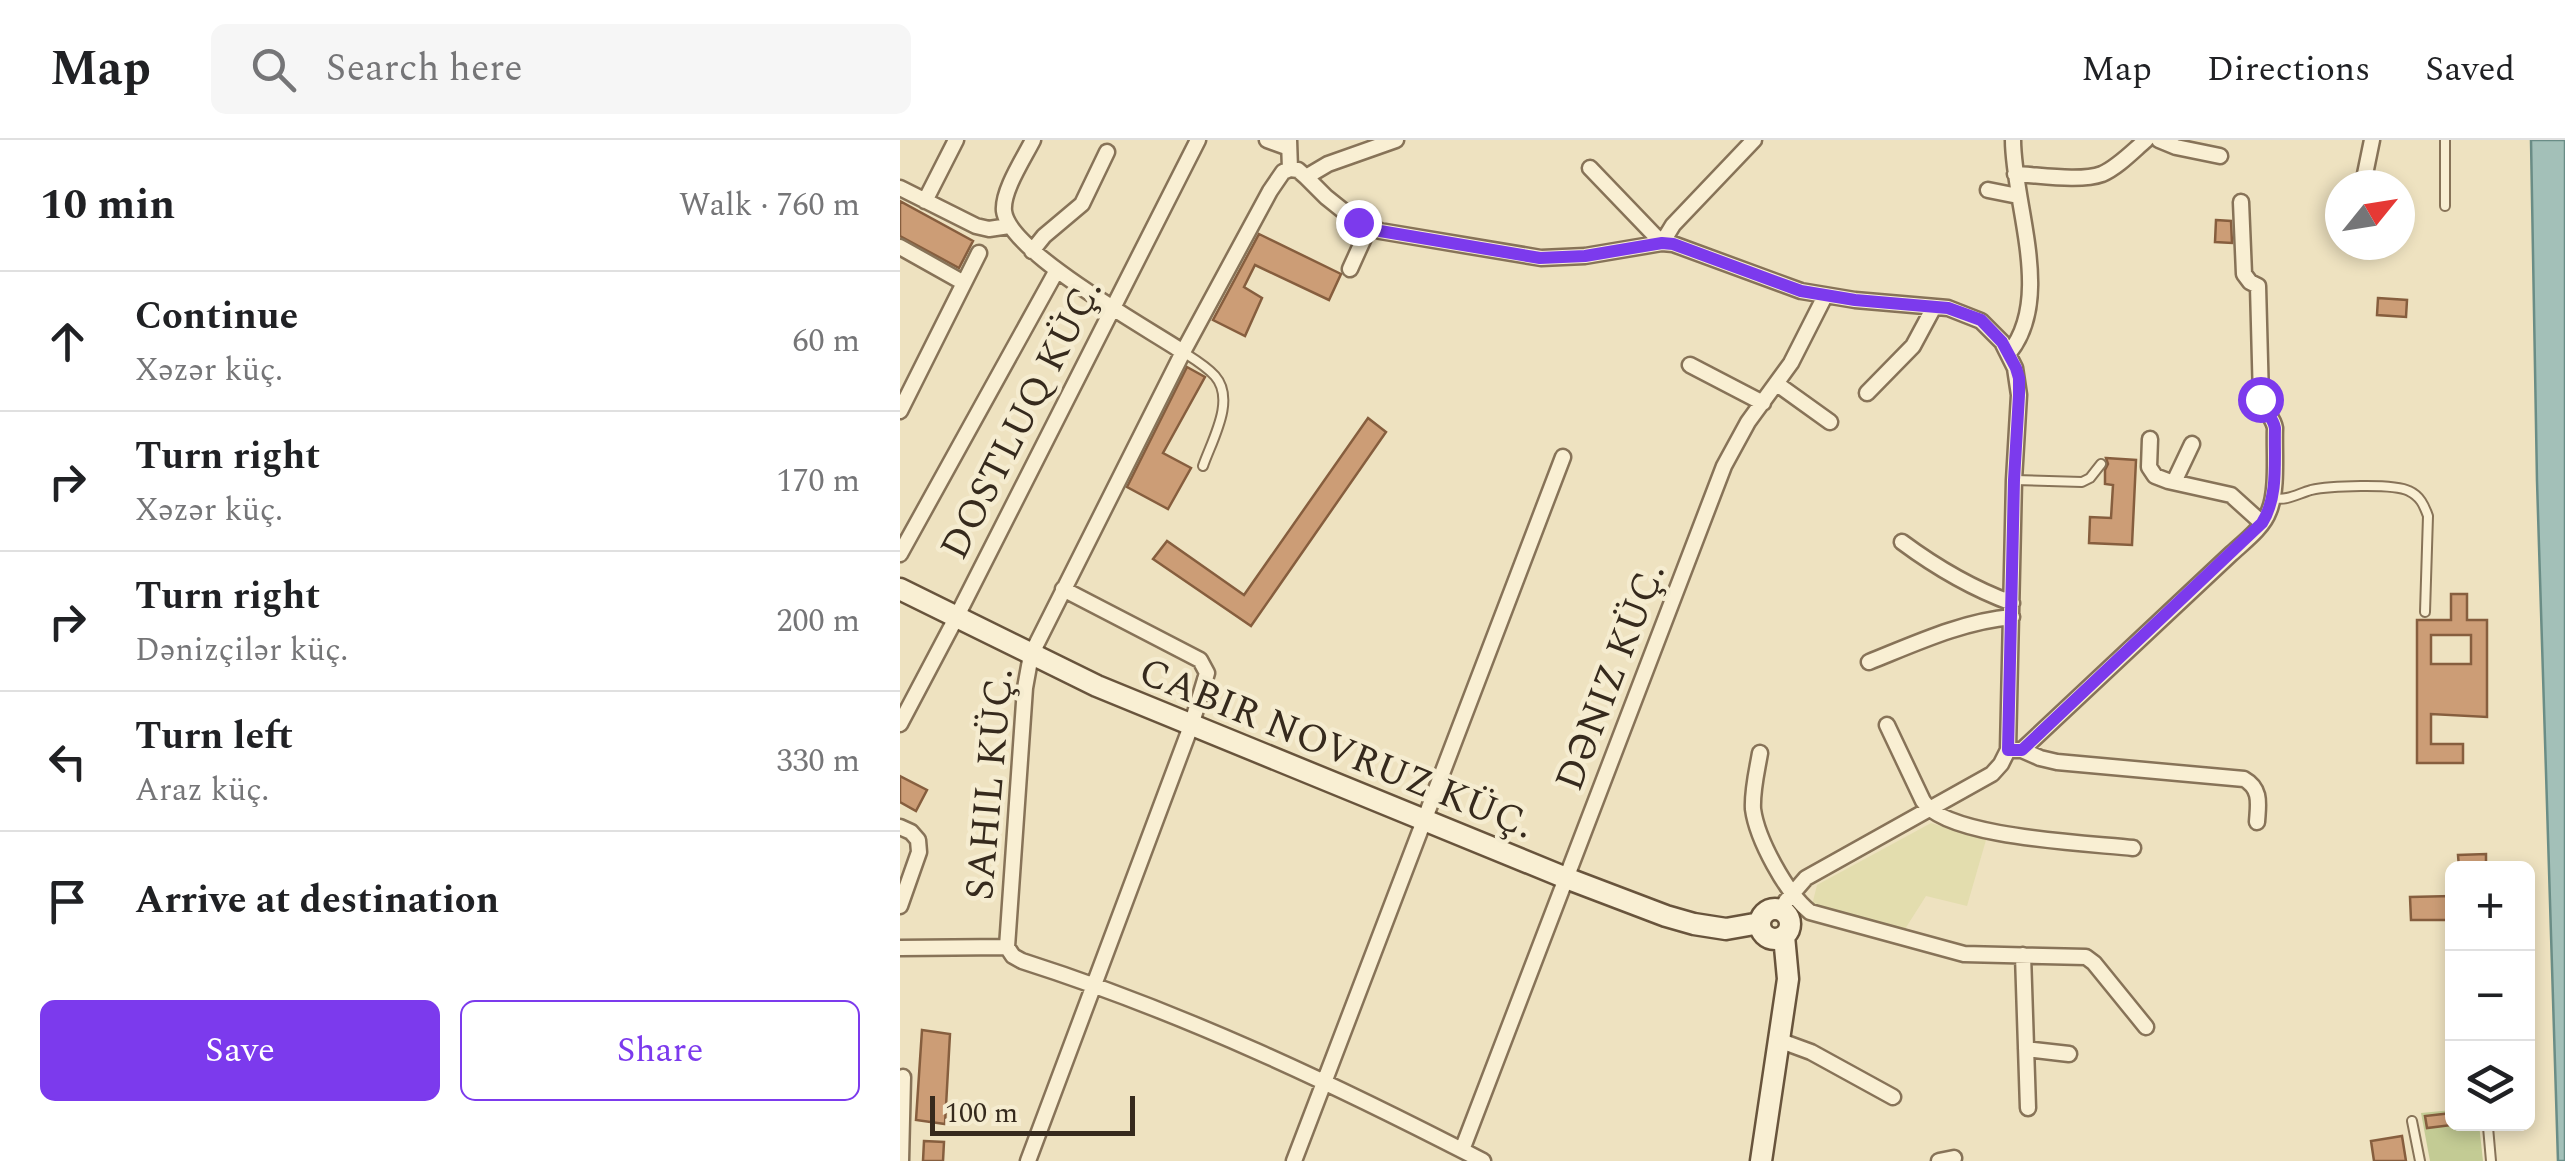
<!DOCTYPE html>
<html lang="en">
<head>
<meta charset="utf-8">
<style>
	body { margin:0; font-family:Spectral,serif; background:#f6f6f6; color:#202124 }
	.controls { position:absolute; right:30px; bottom:30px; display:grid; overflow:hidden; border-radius:15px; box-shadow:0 5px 15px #0003 }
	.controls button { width:90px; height:90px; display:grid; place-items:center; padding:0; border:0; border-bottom:2px solid #e0e0e0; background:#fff; color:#202124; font:50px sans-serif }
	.compass { position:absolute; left:1425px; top:30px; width:90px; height:90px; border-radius:50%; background:#fff; box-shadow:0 5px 15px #0003; rotate:60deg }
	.scale { position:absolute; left:30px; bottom:25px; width:205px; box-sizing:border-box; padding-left:10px; border:5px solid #362a1d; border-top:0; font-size:28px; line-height:35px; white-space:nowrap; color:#362a1d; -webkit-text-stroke:8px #f5ecd0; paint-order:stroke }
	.stop { position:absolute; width:30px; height:30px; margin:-22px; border:8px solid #7c3aed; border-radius:50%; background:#fff }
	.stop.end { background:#7c3aed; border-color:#fff; box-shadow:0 2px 10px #0008 }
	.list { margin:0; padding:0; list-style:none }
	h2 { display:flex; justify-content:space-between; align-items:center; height:130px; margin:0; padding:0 40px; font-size:42px }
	h2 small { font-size:32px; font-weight:400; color:#757577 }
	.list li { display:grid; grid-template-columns:65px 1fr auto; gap:30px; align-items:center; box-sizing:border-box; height:140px; padding:0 40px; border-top:2px solid #e0e0e0 }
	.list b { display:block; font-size:38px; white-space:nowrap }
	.list p { margin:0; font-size:32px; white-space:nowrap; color:#757577 }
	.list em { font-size:32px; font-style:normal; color:#757577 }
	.actions { display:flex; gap:20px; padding:30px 40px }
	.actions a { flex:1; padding:22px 0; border:2px solid #7c3aed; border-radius:15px; text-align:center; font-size:35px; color:#7c3aed }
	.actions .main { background:#7c3aed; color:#fff }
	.icon { flex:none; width:55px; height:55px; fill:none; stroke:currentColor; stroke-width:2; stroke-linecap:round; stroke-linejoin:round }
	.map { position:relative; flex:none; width:1665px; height:1021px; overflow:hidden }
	header { display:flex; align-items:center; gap:60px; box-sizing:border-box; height:140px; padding:0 50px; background:#fff; border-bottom:2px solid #e0e0e0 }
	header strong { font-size:48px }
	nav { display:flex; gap:55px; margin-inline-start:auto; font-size:35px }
	.search { width:700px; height:90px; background:#f6f6f6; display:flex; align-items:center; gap:25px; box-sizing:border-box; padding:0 35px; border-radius:15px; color:#757577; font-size:38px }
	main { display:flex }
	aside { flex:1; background:#fff }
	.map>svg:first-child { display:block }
	.farmland { fill:#e3ddae }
	.green { fill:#c3cb94 }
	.water { fill:#a3c0b8; stroke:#6a8d86; stroke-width:2.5 }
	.building { fill:#cc9d76; stroke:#865e3e; stroke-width:2.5; fill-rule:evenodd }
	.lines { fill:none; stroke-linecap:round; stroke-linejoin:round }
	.lane-casing { stroke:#877358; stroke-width:12 }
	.street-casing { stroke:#877358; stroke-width:19 }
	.secondary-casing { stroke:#68543c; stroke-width:25 }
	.lane { stroke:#f9efd3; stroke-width:8 }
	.street { stroke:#f9efd3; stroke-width:14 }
	.secondary { stroke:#f9efd3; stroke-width:20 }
	.route { stroke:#7c3aed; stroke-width:12 }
	.labels { text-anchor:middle; stroke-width:9; stroke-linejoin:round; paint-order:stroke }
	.street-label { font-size:40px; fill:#362a1d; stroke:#f5ecd0 }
</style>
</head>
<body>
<header>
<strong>Map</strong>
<div class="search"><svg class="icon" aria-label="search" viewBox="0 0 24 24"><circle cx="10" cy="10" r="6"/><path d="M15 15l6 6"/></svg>Search here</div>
<nav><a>Map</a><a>Directions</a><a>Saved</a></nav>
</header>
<main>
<aside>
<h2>10 min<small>Walk · 760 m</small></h2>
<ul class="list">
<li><svg class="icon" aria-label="ahead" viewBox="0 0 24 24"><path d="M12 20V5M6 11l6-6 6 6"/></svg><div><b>Continue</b><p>Xəzər küç.</p></div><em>60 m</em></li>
<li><svg class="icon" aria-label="right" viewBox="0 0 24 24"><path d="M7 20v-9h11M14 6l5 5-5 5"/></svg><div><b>Turn right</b><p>Xəzər küç.</p></div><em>170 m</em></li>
<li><svg class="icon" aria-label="right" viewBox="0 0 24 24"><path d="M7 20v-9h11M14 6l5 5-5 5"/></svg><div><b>Turn right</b><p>Dәnizçilәr küç.</p></div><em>200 m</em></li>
<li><svg class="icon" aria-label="left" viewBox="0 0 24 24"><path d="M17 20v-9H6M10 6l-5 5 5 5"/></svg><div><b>Turn left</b><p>Araz küç.</p></div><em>330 m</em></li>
<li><svg class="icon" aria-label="arrive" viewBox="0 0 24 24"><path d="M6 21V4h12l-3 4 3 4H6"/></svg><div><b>Arrive at destination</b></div></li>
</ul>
<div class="actions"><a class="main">Save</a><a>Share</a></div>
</aside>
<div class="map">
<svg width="1665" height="1021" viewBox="0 0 1665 1021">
	<rect width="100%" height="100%" fill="#eee2c0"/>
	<path class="farmland" d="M 1031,683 L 1086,700 L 1067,766 L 1026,756 L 1005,789 L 912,765 L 917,745 Z"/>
	<path class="green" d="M 1552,970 L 1552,984 L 1579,984 L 1583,1021 L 1530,1021 L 1521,973 Z"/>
	<path class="water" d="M 1631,0 L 1665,0 L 1665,1021 L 1658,1021 L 1637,341 Z"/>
	<path class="building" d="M 0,61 L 73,101 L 59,128 L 0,96 Z
		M 1316,80 L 1331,81 L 1332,103 L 1315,102 Z
		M 359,94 L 441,134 L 429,160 L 355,125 L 344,147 L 362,158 L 345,196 L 313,180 Z
		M 1478,158 L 1507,160 L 1506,177 L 1477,175 Z
		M 287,227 L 305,237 L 263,313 L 291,328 L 268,369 L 227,347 Z
		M 468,278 L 486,292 L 351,486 L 253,419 L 267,401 L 344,455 Z
		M 1206,318 L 1236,320 L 1232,405 L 1189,403 L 1190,377 L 1211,378 L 1213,345 L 1205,344 L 1205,330 L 1208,324 Z
		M 1551,454 L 1567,454 L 1567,480 L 1587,480 L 1587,577 L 1531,574 L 1531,604 L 1563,604 L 1563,623 L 1517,623 L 1517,480 L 1551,480 ZM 1531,495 L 1571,495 L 1571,524 L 1531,524 Z
		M 0,636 L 27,650 L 16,671 L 0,662 Z
		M 1586,714 L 1586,728 L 1559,728 L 1558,715 Z
		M 1552,756 L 1552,780 L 1511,780 L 1510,757 Z
		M 22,890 L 50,894 L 45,984 L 16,980 Z
		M 1552,973 L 1552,985 L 1527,988 L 1525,976 Z
		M 1502,996 L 1506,1021 L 1474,1021 L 1471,1001 Z
		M 24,1001 L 44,1002 L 43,1021 L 23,1021 Z"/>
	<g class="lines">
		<g class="lane-casing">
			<path id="lane" d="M 1545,66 L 1545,0
				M 283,212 C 294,219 306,226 315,236 C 336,260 312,300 303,326
				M 1114,340 L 1182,342 L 1190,338 L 1201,324
				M 1372,358 C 1388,361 1397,354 1411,350 C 1428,346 1494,343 1509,351 C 1520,356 1524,365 1528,376 L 1525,472
				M 1512,981 L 1520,1021
				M 1588,987 L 1591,1021"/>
		</g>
		<g class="street-casing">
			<path id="street" d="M 133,0 C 124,18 102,51 104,71 C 109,112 247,188 283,212
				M 367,0 L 389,8
				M 389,0 L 390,29
				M 1259,0 L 1276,7 L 1320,16
				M 690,28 L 762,103 L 773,85 L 854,0
				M 390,29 L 398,30 L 406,37 L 426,57 L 451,77 L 480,91 L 641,118 L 685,116 L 762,103 L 773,104 L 901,151 L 955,160 L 1048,168 L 1081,181 L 1102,202 L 1115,228 L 1119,255 L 1114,340 L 1108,610 L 1101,624 L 1092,634 L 906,738 L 886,761 L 882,771
				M 390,29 L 383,32 L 370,51 L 283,212 L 131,515 L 125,548 L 107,807 L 113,816 L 122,821 C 282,872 434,944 583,1021
				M 1115,34 C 1139,35 1180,42 1202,34 C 1218,27 1233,11 1246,0
				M 406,37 L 428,24 L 496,0
				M 1464,39 L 1472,0
				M 0,48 L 76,86 L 89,89 L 109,86
				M 1088,50 L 1118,56
				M 25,61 L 56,0
				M 0,107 L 64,143
				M 132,111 L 144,96 L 182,64 L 207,12
				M 450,129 L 469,87
				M 1109,213 C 1154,158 1113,64 1113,0
				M 790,225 L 863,263
				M 877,244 L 930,282
				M 967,253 L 1013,206 L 1034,167
				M 0,271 L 79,113
				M 1250,299 L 1249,327 L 1255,336 L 1268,341 L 1331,355 L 1362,383
				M 1274,342 L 1292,304
				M 1002,402 C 1037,428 1071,448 1112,463
				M 0,414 L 157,130
				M 969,522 C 1014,504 1063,481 1112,477
				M 0,584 L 56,478 L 298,0
				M 987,585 L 1023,661 C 1046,698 1189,703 1233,708
				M 1108,610 L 1122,610 L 1331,414 C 1344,402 1363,388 1369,371 C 1378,350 1374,311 1375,288 C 1373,276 1363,271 1361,259 L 1358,146 L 1350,142 L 1344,134 L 1341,62
				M 1122,610 L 1140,618 L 1157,622 L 1344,639 C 1362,649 1358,665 1357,682
				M 860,613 C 857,631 852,650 853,669 C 857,699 886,753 910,772 L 1064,814 L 1186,817 L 1194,823 L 1246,887
				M 0,687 L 11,692 L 18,700 L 19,712 L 0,766
				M 0,808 L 107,807
				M 1123,815 L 1128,968
				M 881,901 L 911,912 L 993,957
				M 1126,909 L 1169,914
				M 562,1010 L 824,326 L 848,282 L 891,223 L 925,156
				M 1,1021 L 3,937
				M 128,1021 L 291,586 L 307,533 L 300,520 L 163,449
				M 394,1021 L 663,317
				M 1039,1021 L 1054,1018"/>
		</g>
		<g class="secondary-casing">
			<path id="secondary" d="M 0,449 L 197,546 L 666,738 L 766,776 L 794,784 L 826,789 L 860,783
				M860 784a15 15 0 1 1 30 0a15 15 0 1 1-30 0Z
				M 861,1021 L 888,839 L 884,796"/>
		</g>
		<use href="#lane" class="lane"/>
		<use href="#street" class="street"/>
		<use href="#secondary" class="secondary"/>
	</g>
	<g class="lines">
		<path class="route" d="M 458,82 L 480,91 L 640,118 L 685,116 L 762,103 L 773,104 L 901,151 L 955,160 L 1048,168 L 1081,180 L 1102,202 L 1116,228 L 1119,238 L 1119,255 L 1114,340 L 1108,610 L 1122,610 L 1362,383 C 1379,356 1374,319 1375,288 C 1373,276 1363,271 1360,259"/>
	</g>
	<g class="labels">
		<g class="street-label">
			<text transform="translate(120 278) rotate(-63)" y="14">DOSTLUQ KÜÇ.</text>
			<text transform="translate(709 536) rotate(-69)" y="14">DӘNIZ KÜÇ.</text>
			<text transform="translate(437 607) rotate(22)" y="14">CABIR NOVRUZ KÜÇ.</text>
			<text transform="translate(88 644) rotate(-85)" y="14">SAHIL KÜÇ.</text>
		</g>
	</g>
</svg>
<div class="controls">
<button>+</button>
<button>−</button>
<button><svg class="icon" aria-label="layers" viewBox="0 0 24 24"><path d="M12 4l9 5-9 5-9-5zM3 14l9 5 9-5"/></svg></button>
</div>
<svg class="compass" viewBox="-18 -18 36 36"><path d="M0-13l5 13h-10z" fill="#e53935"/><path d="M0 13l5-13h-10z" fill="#757577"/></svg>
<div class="scale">100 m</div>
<div class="stop" style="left:1360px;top:259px"></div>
<div class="stop end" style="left:458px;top:82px"></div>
</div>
</main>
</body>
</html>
